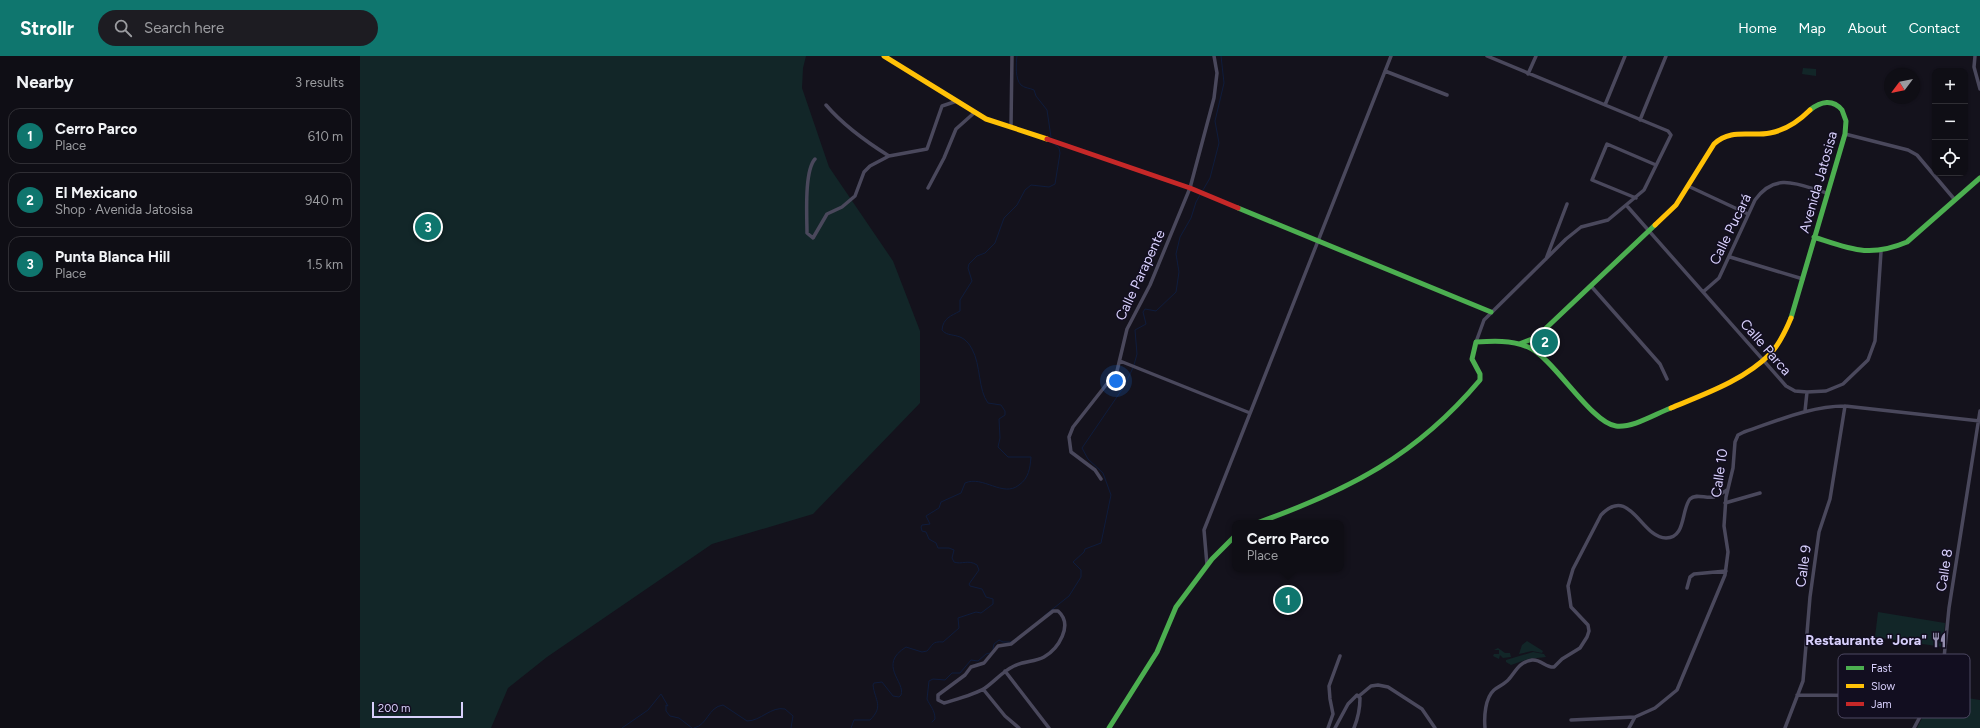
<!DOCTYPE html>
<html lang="en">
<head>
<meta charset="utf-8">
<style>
	body { margin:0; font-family:Figtree,sans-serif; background:#1d1c22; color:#f1f3f6 }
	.controls { position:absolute; right:12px; top:12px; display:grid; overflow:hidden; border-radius:8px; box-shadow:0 1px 3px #0004 }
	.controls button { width:36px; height:36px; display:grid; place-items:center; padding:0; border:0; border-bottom:1px solid #2f2e34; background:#0f0e15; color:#f1f3f6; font:20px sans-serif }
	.compass { position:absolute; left:1524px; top:12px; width:36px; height:36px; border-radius:50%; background:#0f0e15; box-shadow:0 1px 3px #0004; rotate:238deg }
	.scale { position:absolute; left:12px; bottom:10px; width:91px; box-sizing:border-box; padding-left:4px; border:2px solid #d8d0fc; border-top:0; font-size:11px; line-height:14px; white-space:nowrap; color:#d8d0fc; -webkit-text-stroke:3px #120e20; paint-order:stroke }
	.you { position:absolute; left:756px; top:325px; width:14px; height:14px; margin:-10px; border:3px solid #fff; border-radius:50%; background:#1a73e8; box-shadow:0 0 0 6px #1a73e833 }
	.badge { display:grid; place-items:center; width:26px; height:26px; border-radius:50%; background:#0f766e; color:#fff; font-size:13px; font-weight:700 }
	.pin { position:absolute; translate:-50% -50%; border:2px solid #fff; box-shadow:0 1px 4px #0006 }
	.popup { position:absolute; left:872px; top:464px; width:112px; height:52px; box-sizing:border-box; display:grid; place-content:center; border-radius:8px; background:#0f0e15; filter:drop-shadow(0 1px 3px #0005); font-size:13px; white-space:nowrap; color:#9b9ca0 }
	.popup b { font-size:15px; color:#f1f3f6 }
	.popup::after { content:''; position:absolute; left:50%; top:100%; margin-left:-8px; border:8px solid transparent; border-top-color:#0f0e15 }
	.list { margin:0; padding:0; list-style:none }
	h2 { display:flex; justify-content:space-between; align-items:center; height:52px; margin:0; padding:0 16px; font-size:17px }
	h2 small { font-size:13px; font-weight:400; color:#9b9ca0 }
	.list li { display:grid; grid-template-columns:26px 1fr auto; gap:12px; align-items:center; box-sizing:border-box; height:56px; margin:0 8px 8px; padding:0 8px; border:1px solid #2f2e34; border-radius:12px }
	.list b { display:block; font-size:15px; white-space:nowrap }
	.list p { margin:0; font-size:13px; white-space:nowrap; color:#9b9ca0 }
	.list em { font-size:13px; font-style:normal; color:#9b9ca0 }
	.icon { flex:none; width:22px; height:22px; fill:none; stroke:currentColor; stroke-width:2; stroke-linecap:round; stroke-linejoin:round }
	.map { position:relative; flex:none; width:1620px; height:672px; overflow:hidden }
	header { display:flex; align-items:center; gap:24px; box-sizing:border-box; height:56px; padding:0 20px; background:#0f766e; color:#fff }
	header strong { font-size:19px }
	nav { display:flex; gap:22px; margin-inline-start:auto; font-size:14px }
	.search { width:280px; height:36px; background:#1d1c22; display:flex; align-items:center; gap:10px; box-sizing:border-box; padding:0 14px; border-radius:22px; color:#9b9ca0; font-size:15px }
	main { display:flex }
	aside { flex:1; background:#0f0e15 }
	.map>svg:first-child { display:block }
	.green { fill:#122628 }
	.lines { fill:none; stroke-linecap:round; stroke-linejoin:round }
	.stream { stroke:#0f1c3c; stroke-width:1 }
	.street { stroke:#4a485c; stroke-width:3.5 }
	.fast { stroke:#4caf50; stroke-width:5 }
	.slow { stroke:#ffc107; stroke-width:5 }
	.jam { stroke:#c62828; stroke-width:5 }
	.labels { text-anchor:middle; stroke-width:3; stroke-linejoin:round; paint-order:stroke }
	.street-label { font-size:14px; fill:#d8d0fc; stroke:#120e20 }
	.poi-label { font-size:14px; font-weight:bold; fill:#d8d0fc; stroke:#120e20; text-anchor:end }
	.key { fill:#120e20; stroke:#4d4862; stroke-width:1 }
	.key-label { font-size:11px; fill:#d8d0fc }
</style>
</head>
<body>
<header>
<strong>Strollr</strong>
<div class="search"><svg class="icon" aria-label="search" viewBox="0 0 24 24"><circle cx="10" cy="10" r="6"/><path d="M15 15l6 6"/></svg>Search here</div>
<nav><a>Home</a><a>Map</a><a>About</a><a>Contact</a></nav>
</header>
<main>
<aside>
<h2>Nearby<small>3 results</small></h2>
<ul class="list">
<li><span class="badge">1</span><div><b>Cerro Parco</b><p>Place</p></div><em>610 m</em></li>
<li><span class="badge">2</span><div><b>El Mexicano</b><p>Shop · Avenida Jatosisa</p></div><em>940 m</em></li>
<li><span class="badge">3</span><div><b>Punta Blanca Hill</b><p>Place</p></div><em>1.5 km</em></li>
</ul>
</aside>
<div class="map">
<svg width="1620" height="672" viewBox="0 0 1620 672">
	<rect width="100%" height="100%" fill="#14121c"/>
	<path class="green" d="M 0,0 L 446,0 L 443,12 L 442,32 L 469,111 L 533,205 L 560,275 L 560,347 L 453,458 L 352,488 L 187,601 L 148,632 L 131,672 L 0,672 Z
		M 1443,12 L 1456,13 L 1456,20 L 1442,18 Z
		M 1518,556 L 1585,567 L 1583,591 L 1515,581 Z
		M 1167,585 L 1183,595 L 1182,597 L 1172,595 L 1159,598 L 1162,589 Z
		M 1138,592 L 1145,597 L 1150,597 L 1151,601 L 1143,602 L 1140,599 L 1139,603 L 1133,600 L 1134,598 L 1139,598 L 1139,594 L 1134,594 Z
		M 1173,596 L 1184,598 L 1186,601 L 1168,603 L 1151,609 L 1146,606 L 1146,604 Z
		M 1575,637 L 1620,644 L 1620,672 L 1557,672 Z"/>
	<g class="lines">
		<path class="stream" d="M 657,0 C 656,8 655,23 661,29 C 664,32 670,32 674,34 L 676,40 L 687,54 L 691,81
			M 843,134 L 850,122 L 859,87 L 855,65 L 864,27 L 861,0
			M 774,309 L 777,298 L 775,274 L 786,268 L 783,256 L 785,253 L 796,255 L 816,236 L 819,216 L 816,198 L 820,181 L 831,162 L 836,146 L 840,139
			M 684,560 L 709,540 L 721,521 L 721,514 L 713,506 L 724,496 L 725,493 L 741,487 L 751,439 L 743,417 L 728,403 L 722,392 L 763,332 L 773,312
			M 633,593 L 634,588 L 639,584 L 643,586 L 651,586
			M 572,666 L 575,663 C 575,654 570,650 567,643 L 569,625 L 573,623 L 585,624 L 592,617 L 600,617 L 611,604 L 618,605 L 626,598 L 630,597
			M 262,672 L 288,654 L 301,638 L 308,650 L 306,649 L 306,655 L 310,660 L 319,662 L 332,672
			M 334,672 C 348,669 348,651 363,649 L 387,665 C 401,665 411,650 425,653 L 433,660 L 431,672
			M 491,672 L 494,664 L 510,664 C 524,650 515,645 513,629 L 514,627 L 522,626 L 533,640 L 539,641 L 541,639 C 546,626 517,609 546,591 L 562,596 L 567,595 C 573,589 572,585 583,586 L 599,572 L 598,562 L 616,556 L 621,557 L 633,548 L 633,543 L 626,541 L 622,533 L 610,530 L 609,528 L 619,514 L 617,509 C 608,503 602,509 594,506 L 592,502 L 594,494 L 589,492 L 578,492 L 576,487 L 569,483 L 566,476 L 562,475 L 561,471 L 562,469 L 570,468 L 566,460 L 579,452 L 581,446 L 601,437 L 605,427 C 623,419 643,442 659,429 C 669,422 670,412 671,401 L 648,401 L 638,391 L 640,382 L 639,363 L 645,359 L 645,355 L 641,349 L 628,347 C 618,334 621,309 612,293 C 602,274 589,283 582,274 C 583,262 591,260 600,255 L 600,244 L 612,225 L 608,212 L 609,208 L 617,200 L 625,197 L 635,187 L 644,162 L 657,149 L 665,134 L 671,129 L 689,131 L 695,128 L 700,97 L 699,92 L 692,86"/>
		<path class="street" d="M 1615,0 L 1614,11 L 1620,33
			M 1025,15 L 1087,39
			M 1168,18 L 1176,0
			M 466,49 C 484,70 505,85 529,100
			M 1245,49 L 1265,0
			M 1280,64 L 1306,0
			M 651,70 L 652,0
			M 1485,78 L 1548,94 L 1557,99 L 1595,144
			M 455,103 C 444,115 447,161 447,177 L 453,182 L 467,158 L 482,151 L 495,140 L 504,116 L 510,110 L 529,100 L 567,93 L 582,50 L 597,45
			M 1328,130 L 1388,158
			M 568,132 L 584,102 L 596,73 L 614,57
			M 1276,142 L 1232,124 L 1247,88 L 1296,109
			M 1267,150 L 1426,330 L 1435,335 L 1447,336 L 1466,335 L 1483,328 L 1508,304 L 1515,285 L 1521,196
			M 1370,201 L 1443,223
			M 1186,203 L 1207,148
			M 1231,230 L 1300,308 L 1307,323
			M 1343,236 L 1359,222 L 1395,144 C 1416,115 1439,129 1467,137
			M 1116,286 L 1124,264 L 1206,183 L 1221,171 L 1248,164 L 1284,134 L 1311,79 L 1308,75 L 1127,0
			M 760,305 L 890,357
			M 1445,355 L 1447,336
			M 741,423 L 735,414 L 711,396 L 709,381 L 713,371 L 757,315 L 767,273 L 790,229 L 830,132 L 854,42 L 857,17 L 854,0
			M 1365,447 L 1400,437
			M 847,509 L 844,474 L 1031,0
			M 1327,532 L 1330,521 L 1334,518 L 1366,515
			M 693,555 L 698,555 C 714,569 698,593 684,601 C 675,606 664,605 654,610 C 643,615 635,625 625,632 C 614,639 597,643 584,647 L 578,644 L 578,639 L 605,619 L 611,611 L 624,607 L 638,590 L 651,588 Z
			M 645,615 L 689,672
			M 623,633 L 645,660 L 659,672
			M 1437,639 L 1571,640
			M 999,640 L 1011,630 L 1018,629 L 1028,631 L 1062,653 L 1075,672
			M 1211,664 L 1275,661
			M 968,672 L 973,658 L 970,643 L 969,630 L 980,600
			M 975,672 L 988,648 L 997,639 L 1000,642 C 1000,652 998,662 994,672
			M 1125,672 C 1124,661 1125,642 1134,634 C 1139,630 1145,628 1149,623 C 1156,615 1159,606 1172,604 C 1181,603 1186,612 1194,611 L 1202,603 L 1220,592 L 1227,581 L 1229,575 L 1228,569 L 1211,551 L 1208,530 L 1213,513 L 1241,459 C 1270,428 1281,482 1306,482 C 1326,482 1321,454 1330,443 C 1336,437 1346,443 1354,441 C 1358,439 1363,437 1367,434
			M 1269,672 L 1275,661 L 1295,652 L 1317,634 L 1365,519 L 1368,496 L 1364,470 L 1366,441 L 1373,412 L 1375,386 L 1378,379 L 1384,376 C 1417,365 1450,350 1485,350 L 1620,365
			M 1425,672 L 1443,625 L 1450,541 L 1459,476 L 1470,443 L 1485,350
			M 1554,672 L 1571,640 L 1583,612 L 1589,552 L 1620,355"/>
		<path class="fast" d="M 878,152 L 1131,256
			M 1454,181 C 1491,193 1509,202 1547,186 L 1620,122
			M 1431,262 L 1485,78 L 1486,65 L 1482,54 C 1473,43 1461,45 1450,54
			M 1183,275 L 1180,288 L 1183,301
			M 1159,288 L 1172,283 L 1183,275 L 1295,169
			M 897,467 C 989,434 1056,400 1120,324 L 1120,318 L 1112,303 L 1116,286 C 1133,285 1151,284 1168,291 C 1193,301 1231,367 1256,370 C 1273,372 1295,358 1311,352
			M 749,672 L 797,596 L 816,551 L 852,503 L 875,480"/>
		<path class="slow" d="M 524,0 L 626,63 L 687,83
			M 1295,169 L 1316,149 L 1354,88 C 1371,72 1390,81 1410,77 C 1426,74 1439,65 1450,54
			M 1311,352 C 1345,338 1385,324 1411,297 C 1420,287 1426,274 1431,262"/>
		<path class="jam" d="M 687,83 L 830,132 L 878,152"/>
	</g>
	<defs>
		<g id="restaurant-bare" transform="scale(1.2)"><path d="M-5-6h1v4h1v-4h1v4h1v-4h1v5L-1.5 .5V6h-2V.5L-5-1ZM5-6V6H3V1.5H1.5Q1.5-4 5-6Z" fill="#938eae" stroke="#120e20" stroke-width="2.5" paint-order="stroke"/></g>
	</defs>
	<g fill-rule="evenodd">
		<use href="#restaurant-bare" x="1579" y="584"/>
	</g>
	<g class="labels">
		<g class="street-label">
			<text transform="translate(1458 126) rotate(-74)" y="5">Avenida Jatosisa</text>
			<text transform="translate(1370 173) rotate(-64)" y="5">Calle Pucará</text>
			<text transform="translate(780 219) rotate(-65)" y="5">Calle Parapente</text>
			<text transform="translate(1406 291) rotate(49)" y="5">Calle Parca</text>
			<text transform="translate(1359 417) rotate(-82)" y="5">Calle 10</text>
			<text transform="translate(1443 510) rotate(-82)" y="5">Calle 9</text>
			<text transform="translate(1584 514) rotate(-81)" y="5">Calle 8</text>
		</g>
		<g class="poi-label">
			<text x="1567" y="589">Restaurante "Jora"</text>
		</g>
	</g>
	<rect x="1478" y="598" width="132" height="64" rx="6" class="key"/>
	<rect x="1486" y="610" width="18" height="4" fill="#4caf50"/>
	<rect x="1486" y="628" width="18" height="4" fill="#ffc107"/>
	<rect x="1486" y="646" width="18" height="4" fill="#c62828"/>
	<g class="key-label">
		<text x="1511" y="616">Fast</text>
		<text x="1511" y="634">Slow</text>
		<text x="1511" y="652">Jam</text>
	</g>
</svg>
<div class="controls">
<button>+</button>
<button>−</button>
<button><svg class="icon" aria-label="locate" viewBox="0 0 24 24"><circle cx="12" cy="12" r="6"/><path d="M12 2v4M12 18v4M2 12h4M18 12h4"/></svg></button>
</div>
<svg class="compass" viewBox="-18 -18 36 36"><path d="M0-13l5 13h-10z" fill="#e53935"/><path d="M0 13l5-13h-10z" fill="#9b9ca0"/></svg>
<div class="scale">200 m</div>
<div class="you"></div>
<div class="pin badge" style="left:928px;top:544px">1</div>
<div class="popup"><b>Cerro Parco</b>Place</div>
<div class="pin badge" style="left:1185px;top:286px">2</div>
<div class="pin badge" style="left:68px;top:171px">3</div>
</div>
</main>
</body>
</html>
